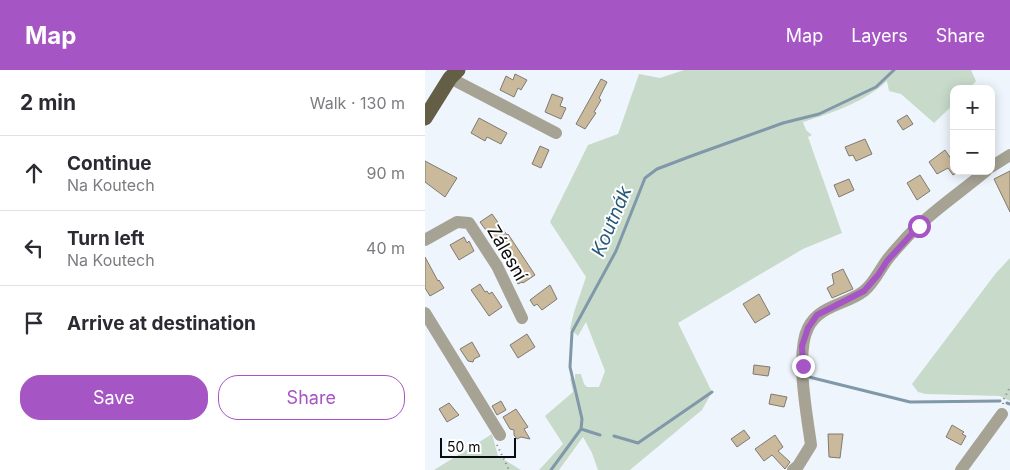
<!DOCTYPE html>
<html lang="en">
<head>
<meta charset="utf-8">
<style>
	body { margin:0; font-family:Inter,sans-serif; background:#f7f7f7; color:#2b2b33 }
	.controls { position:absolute; right:15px; top:15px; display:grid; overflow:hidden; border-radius:10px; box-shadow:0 2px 12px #0003 }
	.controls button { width:45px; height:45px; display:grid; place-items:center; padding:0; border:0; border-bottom:1px solid #e1e1e2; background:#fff; color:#2b2b33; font:25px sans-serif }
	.scale { position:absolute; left:15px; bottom:12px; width:76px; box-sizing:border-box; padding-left:5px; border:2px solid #0b0c0f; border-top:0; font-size:14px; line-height:18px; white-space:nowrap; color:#0b0c0f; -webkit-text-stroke:4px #fff; paint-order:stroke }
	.stop { position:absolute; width:15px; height:15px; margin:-11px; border:4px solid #a655c5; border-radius:50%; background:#fff }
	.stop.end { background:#a655c5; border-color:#fff; box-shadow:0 1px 5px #0008 }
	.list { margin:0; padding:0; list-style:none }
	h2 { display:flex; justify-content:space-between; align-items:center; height:65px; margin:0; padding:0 20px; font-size:21px }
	h2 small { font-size:16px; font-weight:400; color:#7c7c81 }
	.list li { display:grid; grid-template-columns:32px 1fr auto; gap:15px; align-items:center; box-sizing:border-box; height:75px; padding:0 20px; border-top:1px solid #e1e1e2 }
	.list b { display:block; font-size:19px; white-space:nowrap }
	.list p { margin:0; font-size:16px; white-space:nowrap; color:#7c7c81 }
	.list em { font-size:16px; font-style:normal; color:#7c7c81 }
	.actions { display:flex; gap:10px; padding:15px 20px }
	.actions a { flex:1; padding:11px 0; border:1px solid #a655c5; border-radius:20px; text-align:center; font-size:18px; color:#a655c5 }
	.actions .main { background:#a655c5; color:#fff }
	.icon { flex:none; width:28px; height:28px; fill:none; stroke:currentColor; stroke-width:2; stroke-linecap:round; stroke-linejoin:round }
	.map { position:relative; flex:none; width:585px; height:400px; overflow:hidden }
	header { display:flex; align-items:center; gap:30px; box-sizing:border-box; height:70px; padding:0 25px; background:#a655c5; color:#fff }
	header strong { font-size:24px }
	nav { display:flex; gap:28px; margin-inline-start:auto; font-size:18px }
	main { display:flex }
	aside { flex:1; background:#fff }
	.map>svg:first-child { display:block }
	.green { fill:#c8dbcb }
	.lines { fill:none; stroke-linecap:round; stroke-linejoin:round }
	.stream { stroke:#8198a8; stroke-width:3 }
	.building { fill:#cbb99c; stroke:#7e7a73 }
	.path { stroke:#7a7d82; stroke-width:2; stroke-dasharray:1 4; stroke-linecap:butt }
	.minor { stroke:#a6a294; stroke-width:12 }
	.major { stroke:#655e46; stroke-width:15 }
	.route { stroke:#a655c5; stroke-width:6 }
	.labels { text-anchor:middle; stroke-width:4; stroke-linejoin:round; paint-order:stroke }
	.street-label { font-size:18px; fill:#0b0c0f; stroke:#fff }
	.water-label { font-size:19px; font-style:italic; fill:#265a79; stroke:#fff }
</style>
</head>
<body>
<header>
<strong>Map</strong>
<nav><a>Map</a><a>Layers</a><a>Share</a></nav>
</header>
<main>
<aside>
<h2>2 min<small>Walk · 130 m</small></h2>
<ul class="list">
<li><svg class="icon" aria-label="ahead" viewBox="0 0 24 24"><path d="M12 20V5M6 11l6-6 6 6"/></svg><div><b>Continue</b><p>Na Koutech</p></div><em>90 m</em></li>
<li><svg class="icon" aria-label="left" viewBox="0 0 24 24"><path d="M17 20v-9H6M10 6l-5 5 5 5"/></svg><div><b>Turn left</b><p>Na Koutech</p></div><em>40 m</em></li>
<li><svg class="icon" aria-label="arrive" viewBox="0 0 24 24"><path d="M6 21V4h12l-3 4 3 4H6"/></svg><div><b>Arrive at destination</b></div></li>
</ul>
<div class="actions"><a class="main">Save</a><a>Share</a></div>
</aside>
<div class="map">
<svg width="585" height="400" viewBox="0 0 585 400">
	<rect width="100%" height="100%" fill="#eff5fc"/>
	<path class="green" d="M 259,0 L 546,0 L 551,11 L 544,19 L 529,19 L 529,34 L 509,53 L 476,24 L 464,21 L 462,11 C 438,33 409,42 378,52 L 381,60 L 387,65 L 383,67 L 417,163 L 378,179 L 253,253 L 287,322 L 277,340 L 205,400 L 173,400 L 167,383 L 158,367 L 134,400 L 114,400 L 138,374 L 120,346 L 148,322 L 145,308 L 150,311 L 150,304 L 156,304 L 159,314 L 162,317 L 174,317 L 180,301 L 161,252 L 153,266 L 145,259 L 149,242 L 161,207 L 125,152 L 163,75 L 193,64 L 214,4 L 235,8 Z
		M 585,188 L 585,331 L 575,326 L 501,324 L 493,322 L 487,314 L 571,203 Z
		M 67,364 L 73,386 L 96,400 L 9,400 Z"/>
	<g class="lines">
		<path class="stream" d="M 384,307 L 485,332 L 575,331
			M 582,333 L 585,334
			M 156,359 L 175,365
			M 189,366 L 213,373 L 287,322
			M 126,400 L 156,359 L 157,349 L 145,297 L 147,262 L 191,181 L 220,108 L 232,99 L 269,85 L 358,53 L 394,44 L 451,17 L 469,0"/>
	</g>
	<path class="building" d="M 90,4 L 102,10 L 96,20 L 93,18 L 89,27 L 75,20 L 81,6 L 88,10 Z
		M 176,9 L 182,12 L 174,28 L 176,30 L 169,42 L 171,43 L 160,59 L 151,54 Z
		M 127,24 L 138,28 L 135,36 L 141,38 L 136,49 L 120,42 Z
		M 482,45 L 488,54 L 478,60 L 472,51 Z
		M 54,48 L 82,63 L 76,74 L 62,67 L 60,71 L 46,63 Z
		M 440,69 L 447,84 L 431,91 L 428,85 L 424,86 L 420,77 Z
		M 115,76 L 124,80 L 116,98 L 107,94 Z
		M 520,80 L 529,93 L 529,101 L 534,101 L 528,105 L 523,98 L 512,104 L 504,92 Z
		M 0,91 L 32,108 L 20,127 L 0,112 Z
		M 585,101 L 585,142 L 569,109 Z
		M 495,105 L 505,121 L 492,130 L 482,113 Z
		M 424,109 L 429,120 L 414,127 L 409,115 Z
		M 67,144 L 82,165 L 83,164 L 110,205 L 98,213 L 97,212 L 93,214 L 88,205 L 91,203 L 86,195 L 64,162 L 63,163 L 55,152 Z
		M 39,167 L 42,173 L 44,171 L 49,181 L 34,190 L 25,175 Z
		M 0,187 L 13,211 L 14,210 L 19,218 L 5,226 L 0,218 Z
		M 418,199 L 428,219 L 407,228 L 402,218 L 409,214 L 407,204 Z
		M 55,214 L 60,222 L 62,221 L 64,224 L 67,222 L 77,237 L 64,246 L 46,220 Z
		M 125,215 L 132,229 L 117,240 L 112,234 L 109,236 L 105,230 Z
		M 334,224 L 345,244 L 330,253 L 318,234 Z
		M 102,264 L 110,277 L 93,288 L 85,275 Z
		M 47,272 L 55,286 L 49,289 L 48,292 L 43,291 L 35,279 Z
		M 329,295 L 345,297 L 343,306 L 328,304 Z
		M 346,324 L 362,327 L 359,337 L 344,334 Z
		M 76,331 L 81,340 L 72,345 L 67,336 Z
		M 24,333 L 34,345 L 22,352 L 14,339 Z
		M 91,339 L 103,357 L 99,359 L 105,369 L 96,367 L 92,369 L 89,365 L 89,360 L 85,359 L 78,347 Z
		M 527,355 L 539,362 L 537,364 L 541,366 L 536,375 L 521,367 Z
		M 319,360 L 325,368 L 312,377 L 306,369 Z
		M 403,364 L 418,364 L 415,388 L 404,387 Z
		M 350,365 L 358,377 L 353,381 L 365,392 L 360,399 L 347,385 L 339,391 L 330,379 Z"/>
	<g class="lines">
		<path class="path" d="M 578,334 L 579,329 L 585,317
			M 72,375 L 84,400"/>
		<path class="minor" d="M 25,8 L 131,63
			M 566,97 L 585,85
			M 0,170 L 32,152 L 44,153 L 72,196 L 97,248
			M 0,243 L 75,365
			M 368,400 L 373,396 L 386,375 C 382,345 370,284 383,258 C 394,235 421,235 439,221 C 449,213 454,201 462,190 C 468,182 475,175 482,167 C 503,144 536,122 561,101
			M 536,400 L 577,344"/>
		<path class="major" d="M 0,48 L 25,8 L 33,0"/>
	</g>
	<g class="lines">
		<path class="route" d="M 378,296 L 377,276 L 383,258 L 392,245 L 439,221 L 453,205 L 462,191 L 494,156"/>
	</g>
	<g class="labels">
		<g class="street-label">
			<text transform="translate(82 183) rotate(60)" y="6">Zálesní</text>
		</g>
		<g class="water-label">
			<text transform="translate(186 151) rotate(-67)" y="7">Koutnák</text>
		</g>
	</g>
</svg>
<div class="controls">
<button>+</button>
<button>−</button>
</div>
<div class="scale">50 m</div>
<div class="stop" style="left:494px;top:156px"></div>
<div class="stop end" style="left:378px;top:296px"></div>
</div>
</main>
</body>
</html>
